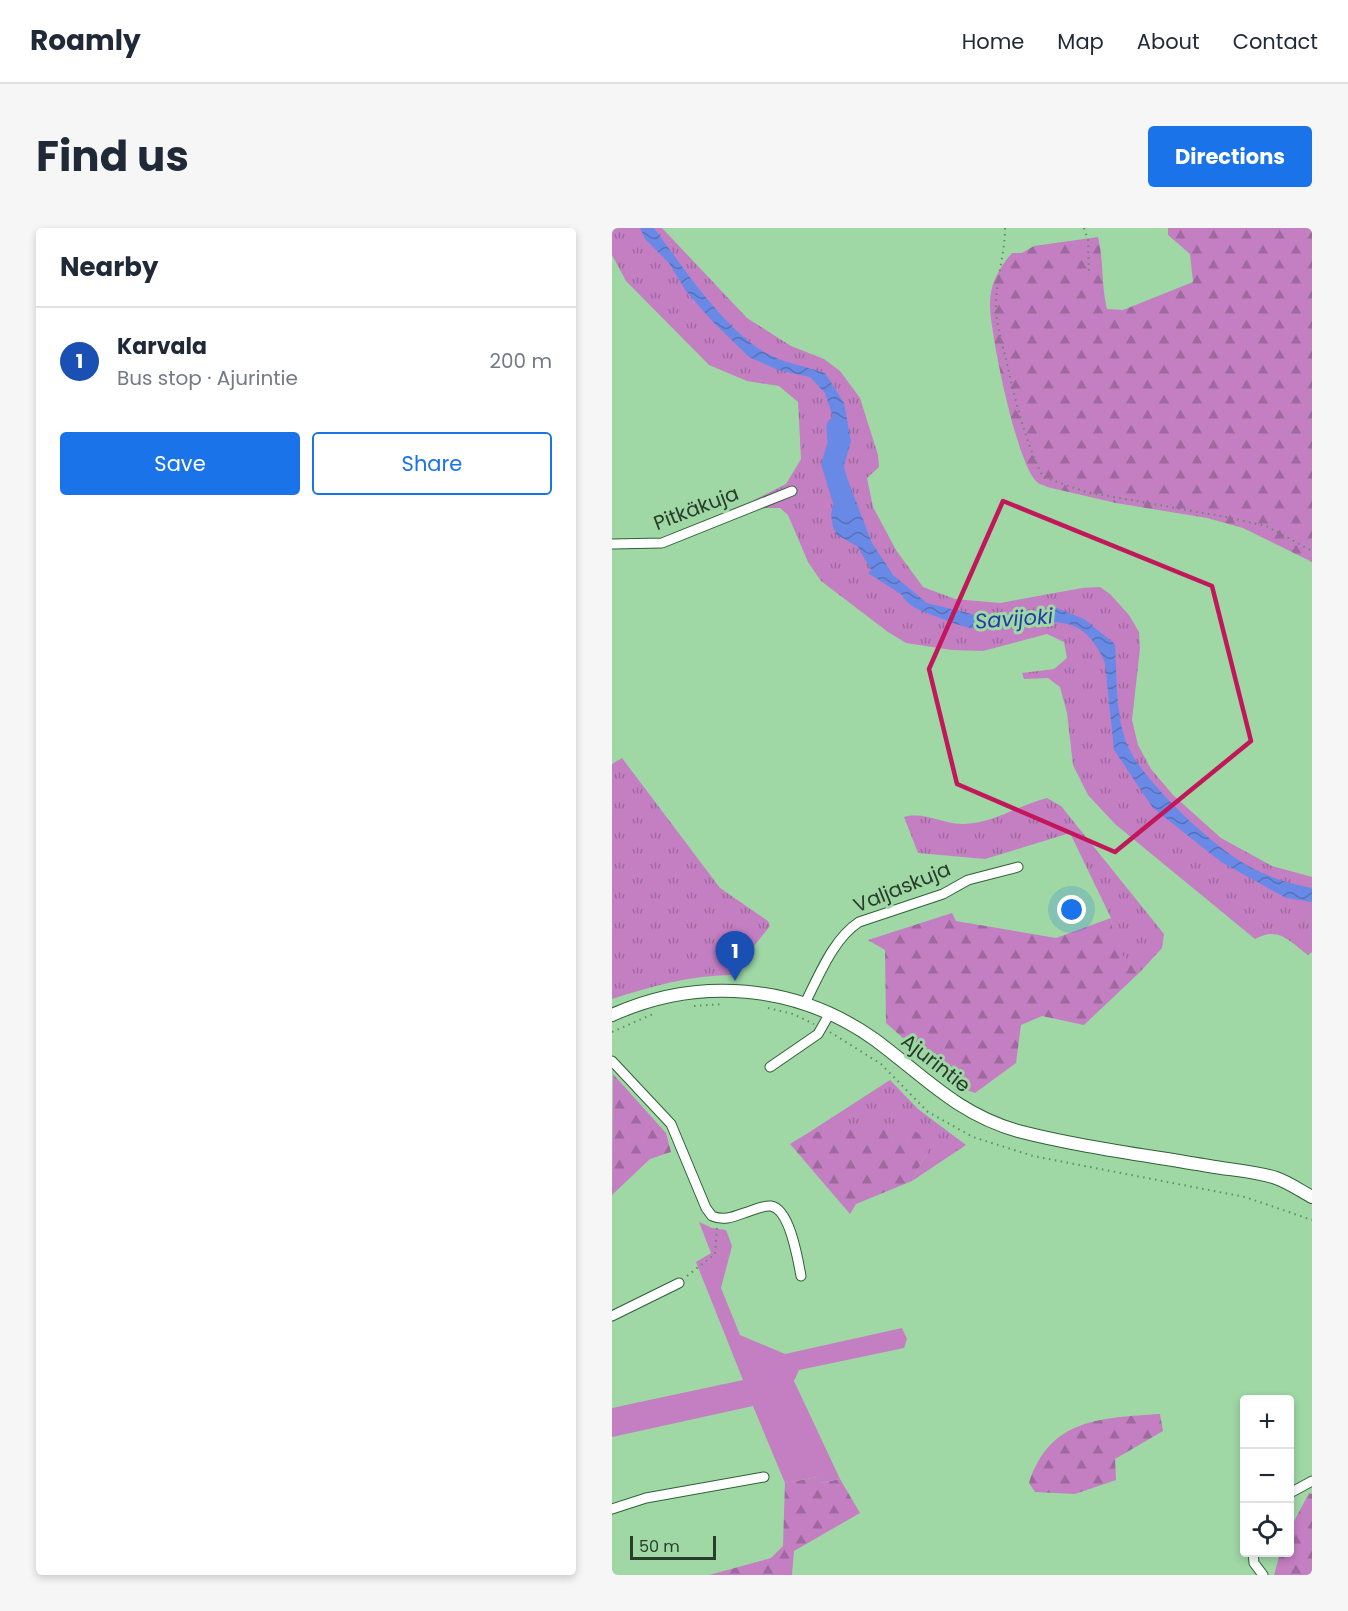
<!DOCTYPE html>
<html lang="en">
<head>
<meta charset="utf-8">
<style>
	body { margin:0; font-family:Poppins,sans-serif; background:#f6f6f7; color:#1f2937 }
	.controls { position:absolute; right:18px; bottom:18px; display:grid; overflow:hidden; border-radius:6px; box-shadow:0 3px 9px #0003 }
	.controls button { width:54px; height:54px; display:grid; place-items:center; padding:0; border:0; border-bottom:2px solid #e0e1e3; background:#fff; color:#1f2937; font:30px sans-serif }
	.scale { position:absolute; left:18px; bottom:15px; width:86px; box-sizing:border-box; padding-left:6px; border:3px solid #283e2b; border-top:0; font-size:16px; line-height:21px; white-space:nowrap; color:#283e2b; -webkit-text-stroke:4px #9fd7a5; paint-order:stroke }
	.you { position:absolute; left:460px; top:682px; width:21px; height:21px; margin:-15px; border:4px solid #fff; border-radius:50%; background:#1a73e8; box-shadow:0 0 0 9px #1a73e833 }
	.badge { display:grid; place-items:center; width:39px; height:39px; border-radius:50%; background:#1a73e8; color:#fff; font-size:20px; font-weight:700 }
	.pin { position:absolute; translate:-50% -50px; filter:drop-shadow(0 2px 3px #0008) }
	.pin::after { content:''; position:absolute; top:32px; width:21px; height:18px; background:inherit; clip-path:polygon(0 0,100% 0,50% 100%) }
	.list { margin:0; padding:0; list-style:none }
	h2 { display:flex; justify-content:space-between; align-items:center; height:78px; margin:0; padding:0 24px; font-size:26px }
	h2 small { font-size:20px; font-weight:400; color:#747a83 }
	.list li { display:grid; grid-template-columns:39px 1fr auto; gap:18px; align-items:center; box-sizing:border-box; height:108px; padding:0 24px; border-top:2px solid #e0e1e3 }
	.list b { display:block; font-size:22px; white-space:nowrap }
	.list p { margin:0; font-size:20px; white-space:nowrap; color:#747a83 }
	.list em { font-size:20px; font-style:normal; color:#747a83 }
	.actions { display:flex; gap:12px; padding:18px 24px }
	.actions a { flex:1; padding:14px 0; border:2px solid #1a73e8; border-radius:6px; text-align:center; font-size:21px; color:#1a73e8 }
	.actions .main { background:#1a73e8; color:#fff }
	.icon { flex:none; width:33px; height:33px; fill:none; stroke:currentColor; stroke-width:2; stroke-linecap:round; stroke-linejoin:round }
	.map { position:relative; flex:none; width:700px; height:1347px; overflow:hidden; border-radius:6px }
	header { display:flex; align-items:center; gap:36px; box-sizing:border-box; height:84px; padding:0 30px; background:#fff; border-bottom:2px solid #e0e1e3 }
	header strong { font-size:28px }
	nav { display:flex; gap:33px; margin-inline-start:auto; font-size:21px }
	.intro { display:flex; align-items:center; justify-content:space-between; box-sizing:border-box; height:144px; padding:0 36px }
	h1 { margin:0; font-size:42px }
	.button { padding:15px 27px; border-radius:6px; background:#1a73e8; color:#fff; font-size:21px; font-weight:700 }
	main { display:flex; gap:36px; padding:0 36px }
	aside { flex:1; background:#fff; border-radius:6px; box-shadow:0 3px 9px #0003 }
	.map>svg:first-child { display:block }
	.grass { fill:url(#grass-tufts) }
	.forest { fill:url(#forest-firs) }
	.green { fill:#c47fc3 }
	.water { fill:url(#water-waves) }
	.lines { fill:none; stroke-linecap:round; stroke-linejoin:round }
	.river { stroke:#6889e5; stroke-width:21 }
	.minor-casing { stroke:#2e6237; stroke-width:11 }
	.tertiary-casing { stroke:#2e6237; stroke-width:14 }
	.path { stroke:#648b68; stroke-width:2; stroke-dasharray:1.5 4.5; stroke-linecap:butt }
	.minor { stroke:#fff; stroke-width:9 }
	.tertiary { stroke:#fff; stroke-width:12 }
	.marked { fill:none; stroke:#c2185b; stroke-width:4.5; stroke-linejoin:round }
	.labels { text-anchor:middle; stroke-width:6; stroke-linejoin:round; paint-order:stroke }
	.street-label { font-size:20px; fill:#283e2b; stroke:#9fd7a5 }
	.water-label { font-size:21px; font-style:italic; fill:#243ca7; stroke:#9fd7a5 }
</style>
</head>
<body>
<header>
<strong>Roamly</strong>
<nav><a>Home</a><a>Map</a><a>About</a><a>Contact</a></nav>
</header>
<div class="intro"><h1>Find us</h1><a class="button">Directions</a></div>
<main>
<aside>
<h2>Nearby<small></small></h2>
<ul class="list">
<li><span class="badge" style="background:#1a4fb4">1</span><div><b>Karvala</b><p>Bus stop · Ajurintie</p></div><em>200 m</em></li>
</ul>
<div class="actions"><a class="main">Save</a><a>Share</a></div>
</aside>
<div class="map">
<svg width="700" height="1347" viewBox="0 0 700 1347">
	<defs>
		<pattern id="grass-tufts" width="24" height="20" patternUnits="userSpaceOnUse" patternTransform="scale(1.5)"><rect width="24" height="20" fill="#c47fc3"/><path d="M3 7l-1-3M5 7V3M7 7l1-3M15 17l-1-3M17 17v-4M19 17l1-3" fill="none" stroke="#9f699f"/></pattern>
		<pattern id="forest-firs" width="22" height="20" patternUnits="userSpaceOnUse" patternTransform="scale(1.5)"><rect width="22" height="20" fill="#c47fc3"/><path d="M5 1l3.5 6h-7zM16 11l3.5 6h-7z" fill="#9f699f"/></pattern>
		<pattern id="water-waves" width="16" height="10" patternUnits="userSpaceOnUse" patternTransform="scale(1.5)"><rect width="16" height="10" fill="#6889e5"/><path d="M0 5q4-4 8 0t8 0" fill="none" stroke="#5671ba"/></pattern>
	</defs>
	<rect width="100%" height="100%" fill="#9fd7a5"/>
	<path class="grass" d="M 0,0 L 50,0 L 135,90 L 179,118 L 212,131 L 228,143 L 248,170 L 266,227 L 267,239 L 255,250 L 261,279 L 284,322 L 311,359 L 343,371 L 388,375 L 470,360 L 488,359 L 498,366 L 517,387 L 527,404 L 528,421 L 520,492 L 526,517 L 539,541 L 561,567 L 609,610 L 660,638 L 700,649 L 700,724 L 696,727 C 677,713 667,698 643,711 L 503,596 L 476,567 L 461,537 L 455,485 L 448,459 L 436,450 L 412,451 L 410,445 L 442,441 L 455,430 L 452,414 L 435,406 L 371,423 L 340,422 L 294,415 L 276,404 L 209,353 L 196,334 L 176,287 L 168,280 L 147,280 L 142,272 L 174,256 L 189,231 L 186,174 L 167,158 L 135,153 L 97,137 L 14,53 L 0,27 Z
		M 10,530 L 108,660 L 156,693 L 158,698 L 119,747 C 76,748 40,758 0,771 L 0,536 Z
		M 435,570 L 449,578 L 552,706 L 550,720 L 528,744 L 508,727 L 501,712 L 499,690 L 458,605 L 373,631 L 306,625 L 292,589 C 311,583 331,596 351,596 C 380,596 407,577 435,570 Z
		M 278,852 L 306,881 L 354,917 L 300,953 L 314,926 L 196,905 Z"/>
	<path class="forest" d="M 556,0 L 700,0 L 700,334 L 631,300 L 595,290 L 504,275 L 435,259 C 432,257 429,257 426,255 C 405,239 379,108 378,79 C 377,57 387,40 400,25 L 410,25 L 422,18 L 486,9 C 492,33 489,57 495,81 L 511,82 L 581,54 L 578,26 L 556,7 Z
		M 340,685 L 344,693 L 444,710 L 499,690 C 502,719 506,725 528,744 L 472,797 L 430,788 L 409,797 L 404,835 L 363,865 L 345,858 L 274,795 L 273,722 L 256,712 Z
		M 1,846 L 54,905 L 59,924 L 38,931 L 0,967 Z
		M 263,897 L 298,900 L 315,911 L 314,926 L 300,953 L 244,976 L 238,986 L 178,916 L 196,905 Z
		M 548,1186 L 551,1203 L 503,1231 L 504,1252 L 463,1266 L 423,1264 L 417,1255 C 438,1190 489,1190 548,1186 Z
		M 205,1249 L 208,1255 L 228,1251 L 248,1285 L 182,1323 L 180,1347 L 97,1347 L 159,1330 L 171,1318 L 173,1255 Z
		M 697,1265 L 700,1266 L 700,1347 L 662,1347 L 668,1325 L 678,1324 L 678,1301 Z"/>
	<path class="green" d="M 87,994 L 100,1000 L 114,1002 L 120,1018 L 109,1060 L 128,1107 L 173,1126 L 290,1100 L 295,1111 L 292,1120 L 187,1142 L 182,1153 L 228,1251 L 207,1255 L 205,1249 L 173,1255 L 141,1178 L 0,1209 L 0,1180 L 131,1152 L 84,1034 L 99,1025 Z"/>
	<path class="water" d="M 28,0 L 42,0 C 71,39 116,108 160,128 C 176,136 196,139 213,145 L 232,175 L 239,213 L 230,245 L 237,255 L 260,315 L 281,347 L 315,375 L 372,389 L 445,380 L 472,391 L 503,416 C 505,447 503,486 515,516 C 529,552 605,623 640,640 C 659,650 679,656 700,660 L 700,674 L 674,670 L 609,634 L 541,580 L 502,522 L 493,435 C 464,366 416,407 364,401 C 350,399 333,392 320,387 C 309,383 295,378 290,367 L 256,345 L 259,342 L 246,319 L 225,307 L 221,299 L 219,287 L 225,253 L 224,199 L 213,165 L 198,149 L 166,142 L 137,129 L 100,93 L 74,63 L 57,35 L 33,11 Z"/>
	<g class="lines">
		<path class="river" d="M 225,199 L 226,216 L 220,236 L 234,282"/>
		<g class="minor-casing">
			<path id="minor" d="M 0,316 L 50,315 L 180,263
				M 193,775 C 207,748 221,711 247,694 L 331,666 L 356,652 L 406,639
				M 0,833 L 59,896 L 94,980 L 100,988 C 111,993 121,989 132,985 C 140,983 150,977 159,978 C 178,981 186,1032 189,1048
				M 158,839 L 206,806 L 218,785
				M 0,1088 L 67,1055
				M 678,1265 L 700,1253
				M 0,1281 L 34,1270 L 152,1249
				M 641,1324 L 642,1335 L 651,1347"/>
		</g>
		<g class="tertiary-casing">
			<path id="tertiary" d="M 0,787 C 86,748 184,756 262,811 C 311,847 345,886 406,903 C 468,919 533,927 597,938 C 619,942 643,943 664,950 C 676,954 689,963 700,969"/>
		</g>
		<path class="path" d="M 393,0 C 393,27 383,55 384,82 C 385,100 391,118 395,136 C 404,175 413,213 431,249 L 474,264 L 614,289 L 654,298 L 700,323
			M 472,0 L 476,12 L 477,45
			M 82,778 L 112,776
			M 156,780 L 181,786 L 202,796
			M 0,804 L 41,786
			M 218,804 L 269,836 L 316,884 L 361,909 L 421,928 L 633,969 L 700,992
			M 75,1048 L 103,1026 L 105,999"/>
		<use href="#minor" class="minor"/>
		<use href="#tertiary" class="tertiary"/>
	</g>
	<path class="marked" d="M 391,273 L 600,358 L 639,513 L 503,624 L 345,556 L 317,441 Z"/>
	<g class="labels">
		<g class="street-label">
			<text transform="translate(84 280) rotate(-21)" y="7">Pitkäkuja</text>
			<text transform="translate(290 659) rotate(-22)" y="7">Valjaskuja</text>
			<text transform="translate(324 835) rotate(38)" y="7">Ajurintie</text>
		</g>
		<g class="water-label">
			<text transform="translate(402 391) rotate(-4)" y="7">Savijoki</text>
		</g>
	</g>
</svg>
<div class="controls">
<button>+</button>
<button>−</button>
<button><svg class="icon" aria-label="locate" viewBox="0 0 24 24"><circle cx="12" cy="12" r="6"/><path d="M12 2v4M12 18v4M2 12h4M18 12h4"/></svg></button>
</div>
<div class="scale">50 m</div>
<div class="you"></div>
<div class="pin badge" style="left:123px;top:753px;background:#1a4fb4">1</div>
</div>
</main>
</body>
</html>
